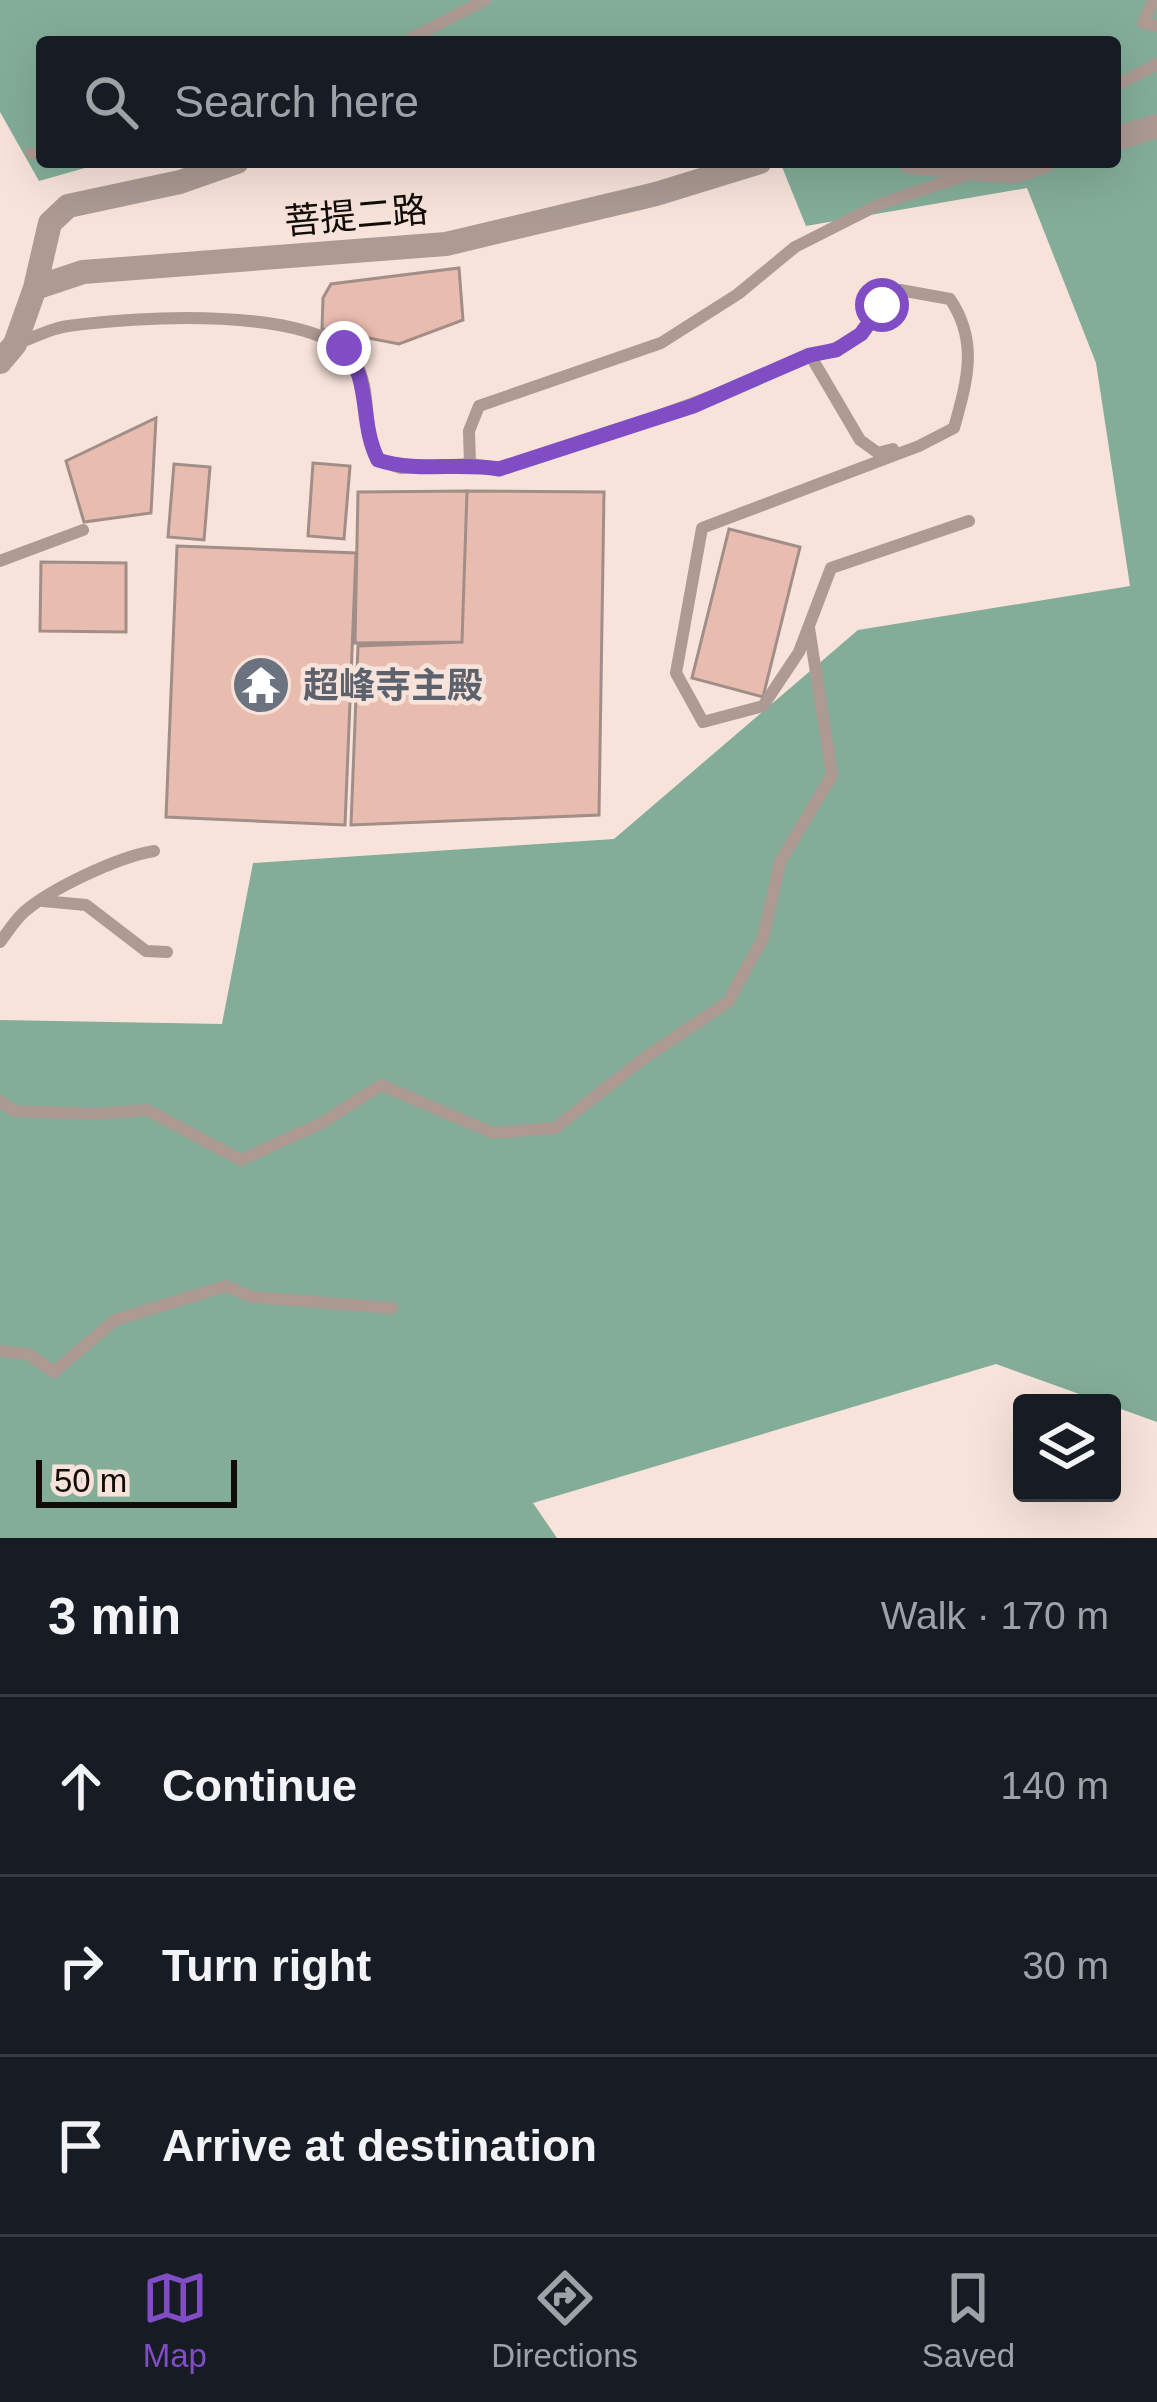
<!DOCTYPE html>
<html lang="en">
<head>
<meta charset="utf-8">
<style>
	body { margin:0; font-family:Arial,"Noto Sans TC",sans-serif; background:#242831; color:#f1f3f6 }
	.controls { position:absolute; right:36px; bottom:36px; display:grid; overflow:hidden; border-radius:12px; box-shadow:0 12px 48px #0002 }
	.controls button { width:108px; height:108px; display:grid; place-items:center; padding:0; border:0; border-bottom:3px solid #363941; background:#171b24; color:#f1f3f6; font:60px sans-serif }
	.scale { position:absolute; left:36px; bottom:30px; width:201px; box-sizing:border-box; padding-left:12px; border:6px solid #120c09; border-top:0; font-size:33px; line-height:42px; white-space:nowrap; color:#120c09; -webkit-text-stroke:9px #f7e3da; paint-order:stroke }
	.stop { position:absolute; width:36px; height:36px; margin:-27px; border:9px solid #814dc5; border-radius:50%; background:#fff }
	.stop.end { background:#814dc5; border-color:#fff; box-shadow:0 3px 12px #0008 }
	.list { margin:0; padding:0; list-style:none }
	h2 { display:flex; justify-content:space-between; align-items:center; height:156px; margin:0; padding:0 48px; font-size:51px }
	h2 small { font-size:39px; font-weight:400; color:#9ea1a6 }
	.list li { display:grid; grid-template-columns:78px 1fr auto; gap:36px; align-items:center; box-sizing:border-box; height:180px; padding:0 48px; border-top:3px solid #363941 }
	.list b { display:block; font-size:45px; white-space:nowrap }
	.list em { font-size:39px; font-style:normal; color:#9ea1a6 }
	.icon { flex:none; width:66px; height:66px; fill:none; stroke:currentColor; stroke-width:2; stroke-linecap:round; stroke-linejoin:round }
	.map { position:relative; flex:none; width:1157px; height:1538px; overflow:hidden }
	.search { position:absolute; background:#171b24; box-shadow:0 12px 48px #0002; left:36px; right:36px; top:36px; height:132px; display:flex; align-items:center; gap:30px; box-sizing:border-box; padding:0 42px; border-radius:12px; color:#9ea1a6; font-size:45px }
	.sheet { height:696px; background:#171b24 }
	nav { display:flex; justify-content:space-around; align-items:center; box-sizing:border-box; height:168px; border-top:3px solid #363941; background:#171b24; font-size:33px; color:#9ea1a6 }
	nav a { display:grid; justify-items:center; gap:6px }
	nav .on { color:#814dc5 }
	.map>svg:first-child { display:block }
	.forest { fill:#83ad99 }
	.building { fill:#e8bdaf; stroke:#a28e88; stroke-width:3 }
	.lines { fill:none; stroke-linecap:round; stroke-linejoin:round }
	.service { stroke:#ac9a93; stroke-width:12 }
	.minor { stroke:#ac9a93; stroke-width:24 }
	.route { stroke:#814dc5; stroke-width:15 }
	.labels { text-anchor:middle; stroke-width:9; stroke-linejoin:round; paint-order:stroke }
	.street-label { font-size:36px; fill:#120c09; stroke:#f7e3da }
	.worship-label { font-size:36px; font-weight:bold; fill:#5b616d; stroke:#f7e3da; text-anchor:start }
</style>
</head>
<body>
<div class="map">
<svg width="1157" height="1538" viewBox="0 0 1157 1538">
	<rect width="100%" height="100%" fill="#f7e3da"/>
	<path class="forest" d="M 0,0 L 1157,0 L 1157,1422 L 996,1364 L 533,1503 L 557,1538 L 0,1538 L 0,1020 L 222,1024 L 253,863 L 614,839 L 858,630 L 1130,586 L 1096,363 L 1027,188 L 806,226 L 780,162 L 1115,162 L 1115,42 L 42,42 L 42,162 L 106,162 L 39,181 L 0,112 Z"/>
	<path class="building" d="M 459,268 L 463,320 L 399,344 L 322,329 L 323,298 L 331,284 Z
		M 156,418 L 151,513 L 84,522 L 66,461 Z
		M 313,463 L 350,466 L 344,539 L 308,536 Z
		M 174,464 L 210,467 L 204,540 L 168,537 Z
		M 467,491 L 462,642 L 355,643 L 358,492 Z
		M 467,491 L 604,492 L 599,815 L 351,825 L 358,646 L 462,642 Z
		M 729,529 L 800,547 L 763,697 L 692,678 Z
		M 177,546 L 356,553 L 345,825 L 166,817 Z
		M 41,562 L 126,563 L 126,632 L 40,631 Z"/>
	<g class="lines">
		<path class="service" d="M 1154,0 L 1143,23 L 1157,26
			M 404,42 L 485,0
			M 1115,86 L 1157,64
			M 31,153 L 42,154
			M 969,174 L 880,204 L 795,247 L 738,294 L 661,343 L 479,406 L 469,431 L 470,464 L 499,468 C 600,436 700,405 796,361 C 817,352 837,351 856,337 C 873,325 883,304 900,290 L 950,299 C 979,342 967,381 954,428 L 919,446 L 702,528 L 676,673 L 703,722 L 763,706 L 799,652 L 831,568 L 969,521
			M 16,344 C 33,338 51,328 68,326 C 130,317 319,304 355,362 C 373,390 362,430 378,460 L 401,468 L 470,464
			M 810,355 L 860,440 L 878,453 L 893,449
			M 0,561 L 83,530
			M 43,901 L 86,905 L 146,951 L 167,952
			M 0,942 C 7,933 15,920 24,912 C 52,888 118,857 154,851
			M 0,1101 L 14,1111 L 95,1114 L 147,1110 L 241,1160 L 322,1123 L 381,1085 L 493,1133 L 555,1128 L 643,1059 L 728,1002 L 763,938 L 780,862 L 832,775 L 809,628
			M 0,1351 L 28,1354 L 54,1372 L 115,1320 L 226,1286 L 252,1297 L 392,1308"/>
		<path class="minor" d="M 1115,139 L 1157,126
			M 910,162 L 1012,172 L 1043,162
			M 35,288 L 50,223 L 68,206 L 180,182 L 237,162
			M 0,362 L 15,344 L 35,288 L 83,272 L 446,244 L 656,194 L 760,162"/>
	</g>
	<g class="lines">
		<path class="route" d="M 344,348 C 372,381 359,423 378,460 C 417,473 458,462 499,469 L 693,406 L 810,355 L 836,350 L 861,334 L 882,305"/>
	</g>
	<defs>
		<g id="temple-disc" transform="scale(3)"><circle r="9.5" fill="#6b7280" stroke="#f7e3da"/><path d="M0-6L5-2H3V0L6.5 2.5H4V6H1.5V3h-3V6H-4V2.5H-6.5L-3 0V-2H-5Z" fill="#fff"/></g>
	</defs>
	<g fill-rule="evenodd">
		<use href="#temple-disc" x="261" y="685"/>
	</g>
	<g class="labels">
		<g class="street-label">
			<text transform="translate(356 215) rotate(-5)" y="13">菩提二路</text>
		</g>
		<g class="worship-label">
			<text x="303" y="698">超峰寺主殿</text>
		</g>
	</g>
</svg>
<div class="controls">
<button><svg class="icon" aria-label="layers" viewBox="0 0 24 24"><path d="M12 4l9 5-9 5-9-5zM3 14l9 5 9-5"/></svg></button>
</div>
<div class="scale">50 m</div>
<div class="stop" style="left:882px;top:305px"></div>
<div class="stop end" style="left:344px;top:348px"></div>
<div class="search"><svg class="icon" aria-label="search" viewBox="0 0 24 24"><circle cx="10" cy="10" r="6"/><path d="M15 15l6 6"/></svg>Search here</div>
</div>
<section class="sheet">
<h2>3 min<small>Walk · 170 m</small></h2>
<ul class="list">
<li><svg class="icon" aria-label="ahead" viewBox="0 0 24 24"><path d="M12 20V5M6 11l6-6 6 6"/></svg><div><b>Continue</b></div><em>140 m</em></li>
<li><svg class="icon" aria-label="right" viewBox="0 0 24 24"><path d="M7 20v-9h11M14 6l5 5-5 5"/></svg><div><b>Turn right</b></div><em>30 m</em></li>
<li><svg class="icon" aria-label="arrive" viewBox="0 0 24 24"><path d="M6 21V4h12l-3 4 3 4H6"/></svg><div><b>Arrive at destination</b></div></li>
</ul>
</section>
<nav>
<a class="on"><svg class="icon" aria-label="map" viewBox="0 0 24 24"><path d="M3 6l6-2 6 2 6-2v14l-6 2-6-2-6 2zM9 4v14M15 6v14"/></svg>Map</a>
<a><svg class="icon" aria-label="directions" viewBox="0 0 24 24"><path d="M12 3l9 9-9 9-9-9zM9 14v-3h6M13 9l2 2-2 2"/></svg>Directions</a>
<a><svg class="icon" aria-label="saved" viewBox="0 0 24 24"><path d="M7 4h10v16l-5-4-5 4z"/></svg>Saved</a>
</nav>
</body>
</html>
